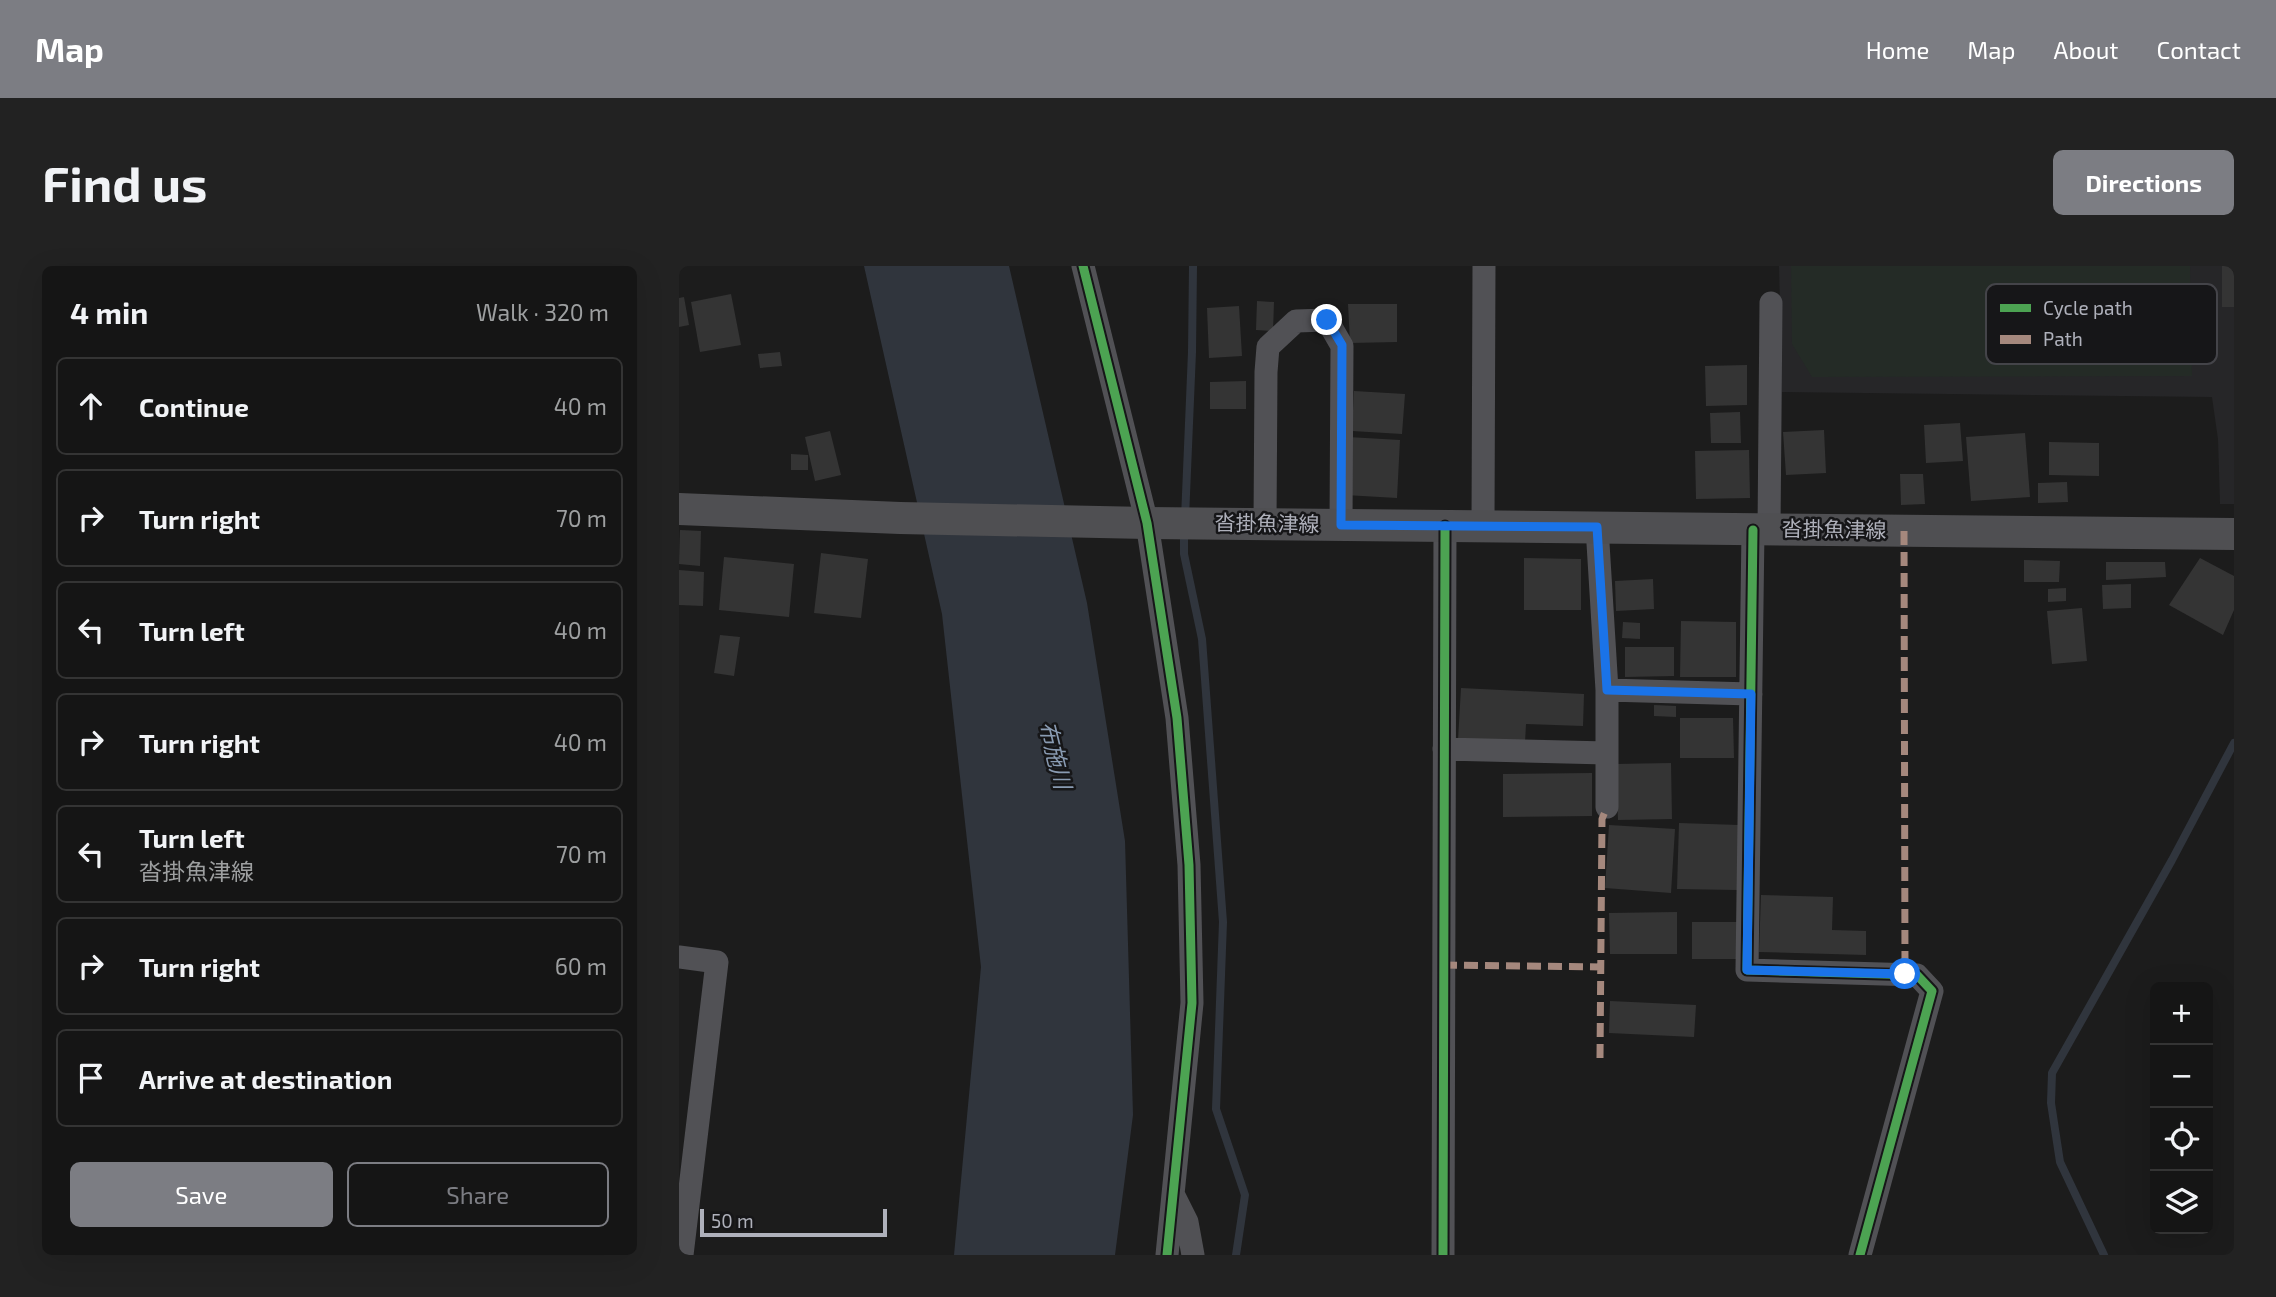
<!DOCTYPE html>
<html lang="en">
<head>
<meta charset="utf-8">
<style>
	body { margin:0; font-family:"Exo 2","Noto Sans JP",sans-serif; background:#222; color:#f1f3f6 }
	.controls { position:absolute; right:21px; bottom:21px; display:grid; overflow:hidden; border-radius:10px; box-shadow:0 7px 28px #0002 }
	.controls button { width:63px; height:63px; display:grid; place-items:center; padding:0; border:0; border-bottom:2px solid #343434; background:#151515; color:#f1f3f6; font:35px sans-serif }
	.scale { position:absolute; left:21px; bottom:18px; width:187px; box-sizing:border-box; padding-left:7px; border:4px solid #afb1bb; border-top:0; font-size:19px; line-height:24px; white-space:nowrap; color:#afb1bb; -webkit-text-stroke:5px #161618; paint-order:stroke }
	.stop { position:absolute; width:21px; height:21px; margin:-16px; border:5px solid #1a73e8; border-radius:50%; background:#fff }
	.stop.end { background:#1a73e8; border-color:#fff; box-shadow:0 2px 7px #0008 }
	.list { margin:0; padding:0; list-style:none }
	h2 { display:flex; justify-content:space-between; align-items:center; height:91px; margin:0; padding:0 28px; font-size:30px }
	h2 small { font-size:23px; font-weight:400; color:#9d9fa0 }
	.list li { display:grid; grid-template-columns:46px 1fr auto; gap:21px; align-items:center; box-sizing:border-box; height:98px; margin:0 14px 14px; padding:0 14px; border:2px solid #343434; border-radius:10px }
	.list b { display:block; font-size:26px; white-space:nowrap }
	.list p { margin:0; font-size:23px; white-space:nowrap; color:#9d9fa0 }
	.list em { font-size:23px; font-style:normal; color:#9d9fa0 }
	.actions { display:flex; gap:14px; padding:21px 28px }
	.actions a { flex:1; padding:16px 0; border:2px solid #7c7d83; border-radius:10px; text-align:center; font-size:24px; color:#7c7d83 }
	.actions .main { background:#7c7d83; color:#fff }
	.icon { flex:none; width:38px; height:38px; fill:none; stroke:currentColor; stroke-width:2; stroke-linecap:round; stroke-linejoin:round }
	.map { position:relative; flex:none; width:1555px; height:989px; overflow:hidden; border-radius:10px }
	header { display:flex; align-items:center; gap:42px; box-sizing:border-box; height:98px; padding:0 35px; background:#7c7d83; color:#fff }
	header strong { font-size:33px }
	nav { display:flex; gap:38px; margin-inline-start:auto; font-size:24px }
	.intro { display:flex; align-items:center; justify-content:space-between; box-sizing:border-box; height:168px; padding:0 42px }
	h1 { margin:0; font-size:49px }
	.button { padding:18px 32px; border-radius:10px; background:#7c7d83; color:#fff; font-size:24px; font-weight:700 }
	main { display:flex; gap:42px; padding:0 42px }
	aside { flex:1; background:#151515; border-radius:10px; box-shadow:0 7px 28px #0002 }
	.map>svg:first-child { display:block }
	.built { fill:#262628 }
	.garden { fill:#242b26 }
	.water { fill:#30353d }
	.lines { fill:none; stroke-linecap:round; stroke-linejoin:round }
	.stream { stroke:#30353d; stroke-width:8 }
	.building { fill:#343434 }
	.minor { stroke:#515155; stroke-width:23 }
	.secondary { stroke:#4f4f52; stroke-width:32 }
	.quiet { stroke:#a5887d; stroke-width:7; stroke-dasharray:14 7; stroke-linecap:butt }
	.cycleway-casing { stroke:#161618; stroke-width:13 }
	.cycleway { stroke:#4ca352; stroke-width:9 }
	.route { stroke:#1a73e8; stroke-width:9 }
	.labels { text-anchor:middle; stroke-width:5; stroke-linejoin:round; paint-order:stroke }
	.street-label { font-size:21px; fill:#afb1bb; stroke:#161618 }
	.water-label { font-size:23px; font-style:italic; fill:#899bb2; stroke:#161618 }
	.key { fill:#161618; stroke:#444449; stroke-width:2 }
	.key-label { font-size:19px; fill:#afb1bb }
</style>
</head>
<body>
<header>
<strong>Map</strong>
<nav><a>Home</a><a>Map</a><a>About</a><a>Contact</a></nav>
</header>
<div class="intro"><h1>Find us</h1><a class="button">Directions</a></div>
<main>
<aside>
<h2>4 min<small>Walk · 320 m</small></h2>
<ul class="list">
<li><svg class="icon" aria-label="ahead" viewBox="0 0 24 24"><path d="M12 20V5M6 11l6-6 6 6"/></svg><div><b>Continue</b></div><em>40 m</em></li>
<li><svg class="icon" aria-label="right" viewBox="0 0 24 24"><path d="M7 20v-9h11M14 6l5 5-5 5"/></svg><div><b>Turn right</b></div><em>70 m</em></li>
<li><svg class="icon" aria-label="left" viewBox="0 0 24 24"><path d="M17 20v-9H6M10 6l-5 5 5 5"/></svg><div><b>Turn left</b></div><em>40 m</em></li>
<li><svg class="icon" aria-label="right" viewBox="0 0 24 24"><path d="M7 20v-9h11M14 6l5 5-5 5"/></svg><div><b>Turn right</b></div><em>40 m</em></li>
<li><svg class="icon" aria-label="left" viewBox="0 0 24 24"><path d="M17 20v-9H6M10 6l-5 5 5 5"/></svg><div><b>Turn left</b><p>沓掛魚津線</p></div><em>70 m</em></li>
<li><svg class="icon" aria-label="right" viewBox="0 0 24 24"><path d="M7 20v-9h11M14 6l5 5-5 5"/></svg><div><b>Turn right</b></div><em>60 m</em></li>
<li><svg class="icon" aria-label="arrive" viewBox="0 0 24 24"><path d="M6 21V4h12l-3 4 3 4H6"/></svg><div><b>Arrive at destination</b></div></li>
</ul>
<div class="actions"><a class="main">Save</a><a>Share</a></div>
</aside>
<div class="map">
<svg width="1555" height="989" viewBox="0 0 1555 989">
	<rect width="100%" height="100%" fill="#1c1c1c"/>
	<path class="built" d="M 1100,0 L 1555,0 L 1555,238 L 1541,238 L 1539,173 L 1533,131 L 1103,126 Z"/>
	<path class="garden" d="M 1112,0 L 1511,0 L 1513,110 L 1133,111 L 1113,78 Z"/>
	<path class="water" d="M 185,0 L 330,0 L 408,337 L 446,575 L 454,849 L 436,989 L 275,989 L 302,701 L 263,348 Z"/>
	<g class="lines">
		<path class="stream" d="M 506,252 L 513,86 L 514,0
			M 505,265 L 505,288 L 523,373 L 544,656 L 537,843 L 566,929 L 557,989
			M 1425,989 L 1381,896 L 1372,837 L 1373,807 L 1493,594 L 1555,477"/>
	</g>
	<path class="building" d="M 1543,0 L 1555,0 L 1555,41 L 1543,41 Z
		M 52,28 L 62,79 L 21,86 L 12,36 Z
		M 5,31 L 10,59 L 0,61 L 0,32 Z
		M 578,35 L 595,36 L 594,65 L 577,64 Z
		M 669,38 L 718,38 L 718,76 L 671,77 Z
		M 560,40 L 563,90 L 530,92 L 528,42 Z
		M 101,86 L 103,100 L 81,102 L 79,88 Z
		M 1068,99 L 1068,139 L 1027,140 L 1026,100 Z
		M 567,115 L 567,143 L 531,143 L 531,116 Z
		M 675,125 L 726,128 L 723,168 L 673,165 Z
		M 1061,146 L 1062,177 L 1032,177 L 1031,147 Z
		M 1281,157 L 1284,195 L 1247,197 L 1245,159 Z
		M 1145,164 L 1147,207 L 1107,209 L 1104,166 Z
		M 151,165 L 162,209 L 136,215 L 126,171 Z
		M 1346,167 L 1351,231 L 1292,235 L 1287,171 Z
		M 669,171 L 721,174 L 718,232 L 666,229 Z
		M 1370,176 L 1420,177 L 1420,210 L 1370,209 Z
		M 1070,184 L 1071,232 L 1017,233 L 1016,185 Z
		M 112,188 L 129,189 L 129,204 L 112,204 Z
		M 1221,208 L 1244,208 L 1246,238 L 1222,239 Z
		M 1388,216 L 1389,236 L 1359,237 L 1359,217 Z
		M 1,264 L 22,265 L 21,300 L 0,298 Z
		M 142,287 L 189,293 L 182,352 L 135,347 Z
		M 45,291 L 115,298 L 110,351 L 40,344 Z
		M 845,292 L 902,293 L 902,344 L 845,344 Z
		M 1521,292 L 1555,310 L 1555,344 L 1544,369 L 1490,339 Z
		M 1345,294 L 1381,295 L 1380,316 L 1345,316 Z
		M 1427,296 L 1486,296 L 1487,311 L 1427,314 Z
		M 0,304 L 25,306 L 24,340 L 0,339 Z
		M 974,313 L 975,343 L 937,345 L 936,315 Z
		M 1452,318 L 1452,342 L 1424,343 L 1423,319 Z
		M 1387,322 L 1387,335 L 1369,336 L 1369,323 Z
		M 1403,342 L 1408,395 L 1373,398 L 1368,345 Z
		M 1002,355 L 1057,356 L 1057,411 L 1001,411 Z
		M 944,356 L 961,357 L 961,373 L 943,372 Z
		M 41,369 L 61,371 L 55,410 L 35,407 Z
		M 946,381 L 995,381 L 995,410 L 946,411 Z
		M 782,422 L 905,428 L 904,460 L 847,458 L 846,477 L 779,474 Z
		M 975,439 L 997,440 L 997,451 L 975,450 Z
		M 1001,452 L 1054,452 L 1055,492 L 1001,492 Z
		M 992,497 L 993,553 L 939,554 L 937,498 Z
		M 913,507 L 913,550 L 824,551 L 824,508 Z
		M 1000,557 L 1060,559 L 1058,624 L 998,623 Z
		M 930,559 L 996,563 L 992,627 L 926,622 Z
		M 1082,629 L 1154,631 L 1153,664 L 1187,665 L 1187,689 L 1080,686 Z
		M 998,646 L 998,688 L 931,688 L 930,647 Z
		M 1013,656 L 1060,656 L 1060,693 L 1013,693 Z
		M 931,735 L 1017,739 L 1015,771 L 930,767 Z"/>
	<g class="lines">
		<path class="minor" d="M 404,0 L 468,257 L 498,452 L 510,599 L 513,737 L 488,989
			M 586,258 L 587,106 L 589,81 L 617,55 L 648,54 L 663,80 L 662,259
			M 804,259 L 805,0
			M 918,261 L 928,424
			M 1074,264 L 1068,704 L 1238,709 L 1253,725 L 1181,989
			M 1090,264 L 1092,37
			M 765,483 L 928,487
			M 928,541 L 928,424 L 1072,428
			M 0,691 L 38,696 L 3,989
			M 495,930 L 508,956 L 514,989
			M 764,989 L 766,260"/>
		<path class="secondary" d="M 0,243 L 221,252 L 468,257 L 1555,268"/>
		<path class="quiet" d="M 1225,265 L 1226,708
			M 764,699 L 922,701
			M 921,792 L 923,553 L 928,541"/>
		<g class="cycleway-casing">
			<path id="cycleway" d="M 404,0 L 468,257 L 498,452 L 510,599 L 513,737 L 488,989
				M 1074,264 L 1068,704 L 1238,709 L 1253,725 L 1181,989
				M 764,989 L 766,260"/>
		</g>
		<use href="#cycleway" class="cycleway"/>
	</g>
	<g class="lines">
		<path class="route" d="M 648,54 L 663,79 L 662,259 L 918,261 L 928,424 L 1072,428 L 1068,704 L 1226,708"/>
	</g>
	<g class="labels">
		<g class="street-label">
			<text transform="translate(588 258) rotate(1)" y="7">沓掛魚津線</text>
			<text transform="translate(1155 264) rotate(1)" y="7">沓掛魚津線</text>
		</g>
		<g class="water-label">
			<text transform="translate(376 489) rotate(76)" y="8">布施川</text>
		</g>
	</g>
	<rect x="1307" y="18" width="231" height="80" rx="10" class="key"/>
	<rect x="1321" y="38" width="31" height="8" fill="#4ca352"/>
	<rect x="1321" y="69" width="31" height="9" fill="#a5887d"/>
	<g class="key-label">
		<text x="1364" y="49">Cycle path</text>
		<text x="1364" y="80">Path</text>
	</g>
</svg>
<div class="controls">
<button>+</button>
<button>−</button>
<button><svg class="icon" aria-label="locate" viewBox="0 0 24 24"><circle cx="12" cy="12" r="6"/><path d="M12 2v4M12 18v4M2 12h4M18 12h4"/></svg></button>
<button><svg class="icon" aria-label="layers" viewBox="0 0 24 24"><path d="M12 4l9 5-9 5-9-5zM3 14l9 5 9-5"/></svg></button>
</div>
<div class="scale">50 m</div>
<div class="stop" style="left:1226px;top:708px"></div>
<div class="stop end" style="left:648px;top:54px"></div>
</div>
</main>
</body>
</html>
